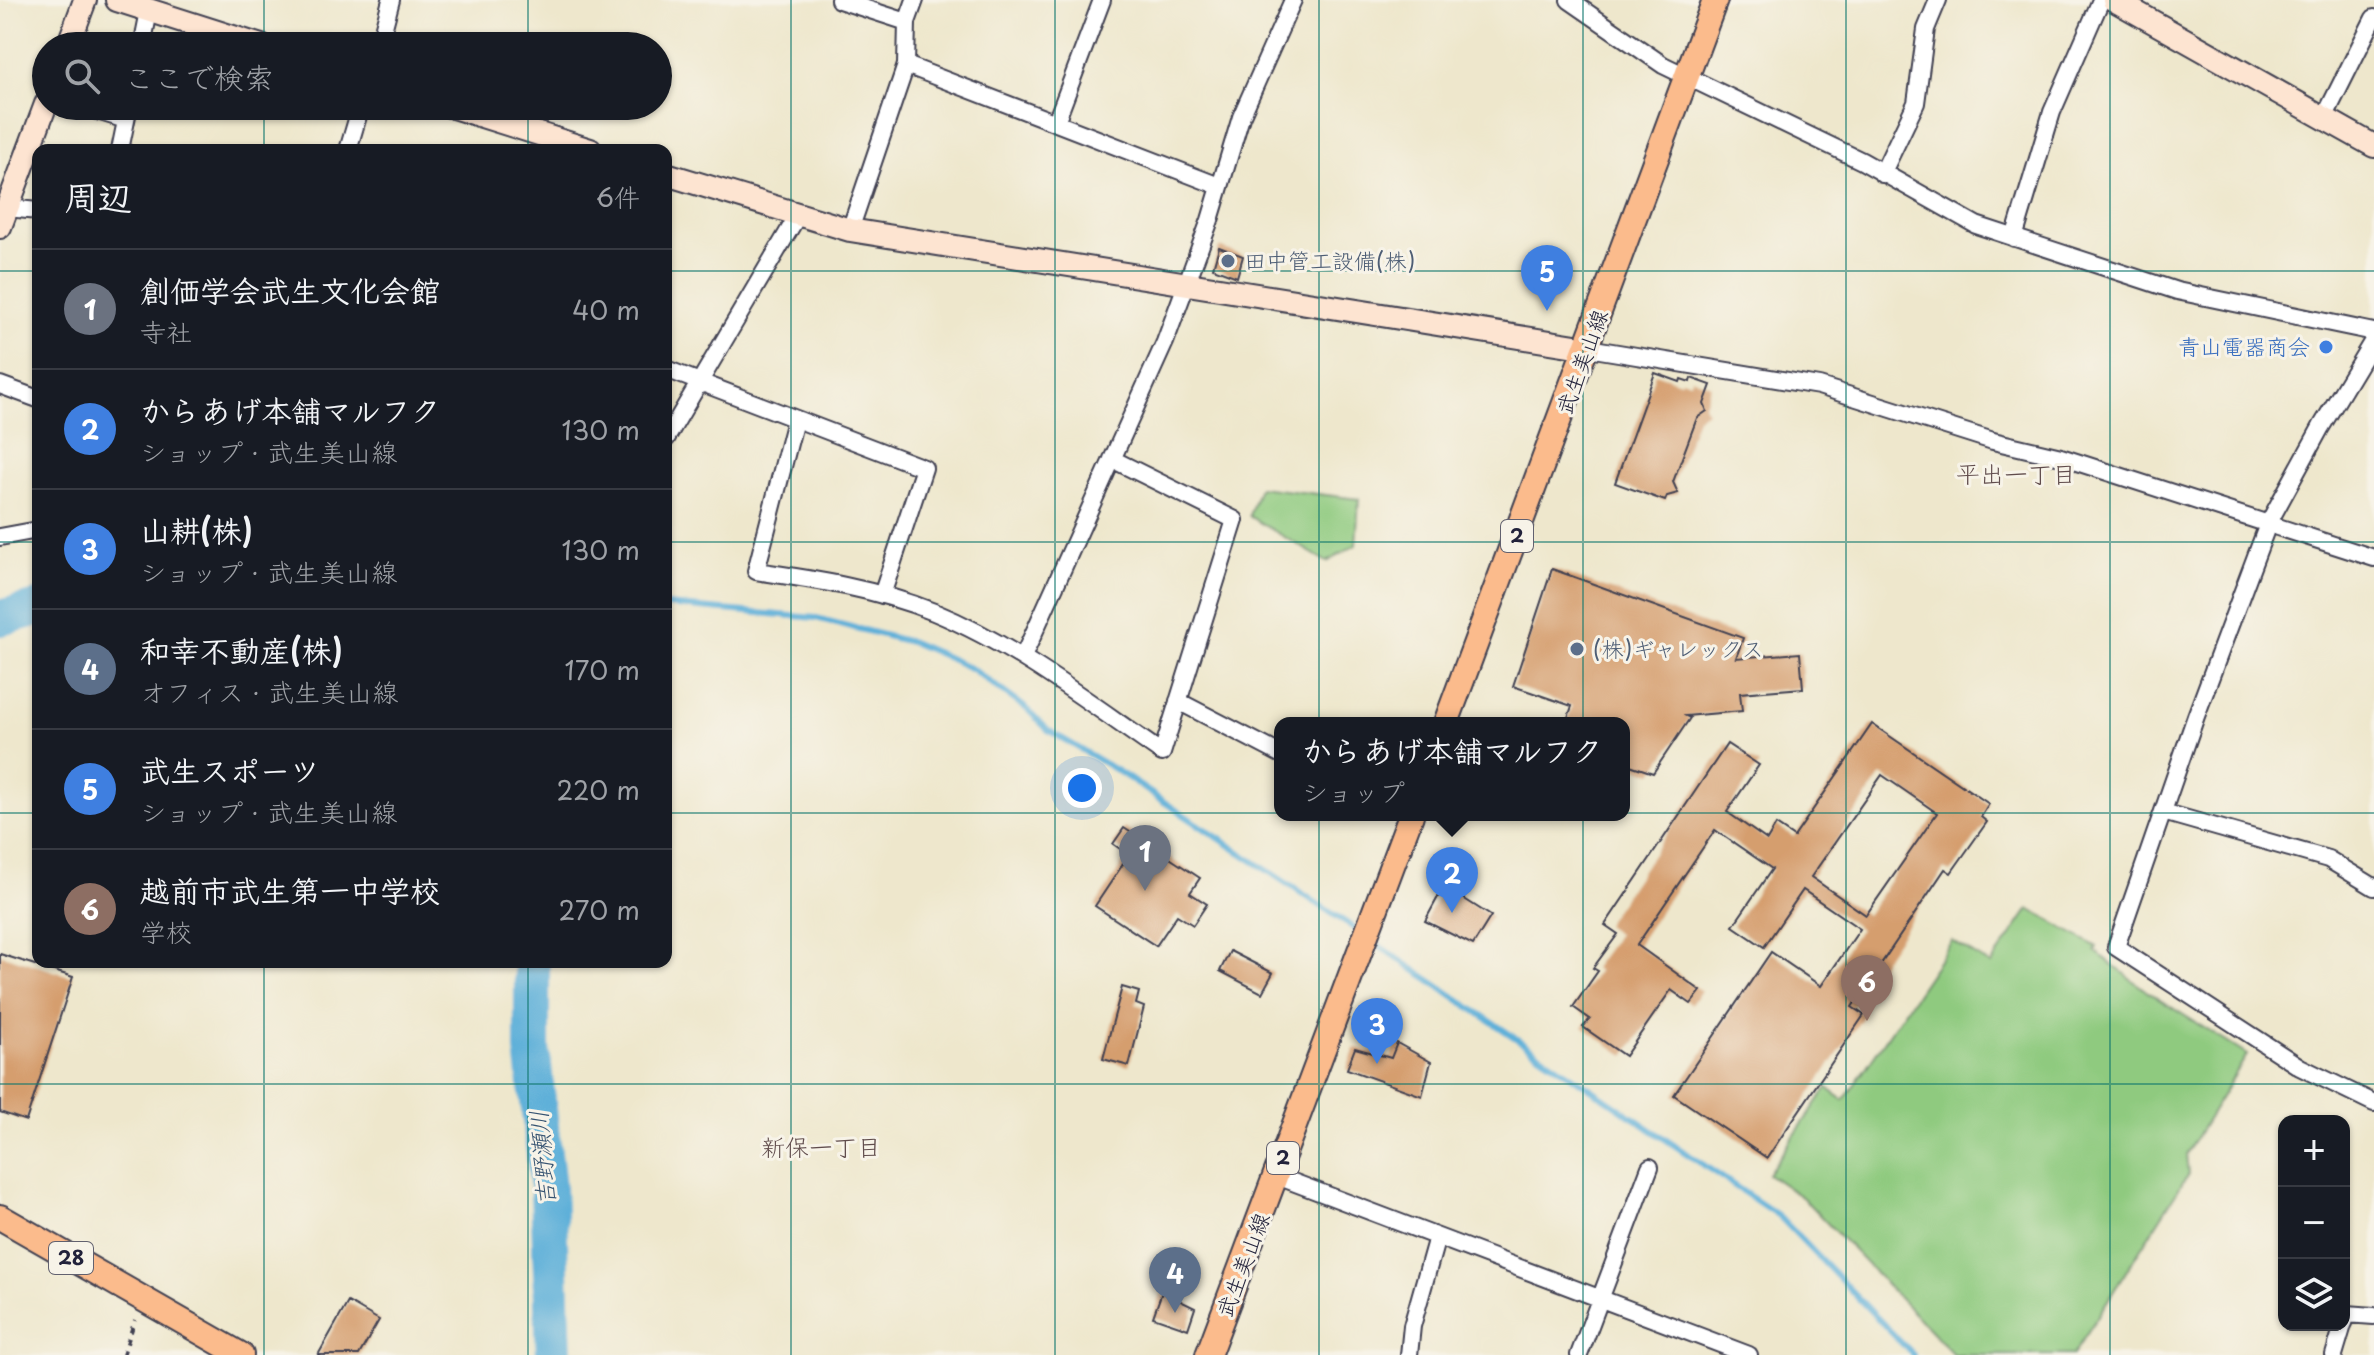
<!DOCTYPE html>
<html lang="ja">
<head>
<meta charset="utf-8">
<style>
	body { margin:0; font-family:"Playpen Sans","Klee One",sans-serif; background:#242831; color:#f1f3f6 }
	.controls { position:absolute; right:24px; bottom:24px; display:grid; overflow:hidden; border-radius:16px; box-shadow:0 2px 6px #0004 }
	.controls button { width:72px; height:72px; display:grid; place-items:center; padding:0; border:0; border-bottom:2px solid #363941; background:#171b24; color:#f1f3f6; font:40px sans-serif }
	.you { position:absolute; left:1082px; top:788px; width:28px; height:28px; margin:-20px; border:6px solid #fff; border-radius:50%; background:#1a73e8; box-shadow:0 0 0 12px #1a73e833 }
	.badge { display:grid; place-items:center; width:52px; height:52px; border-radius:50%; background:#7c3aed; color:#fff; font-size:26px; font-weight:700 }
	.pin { position:absolute; translate:-50% -66px; filter:drop-shadow(0 2px 4px #0008) }
	.pin::after { content:''; position:absolute; top:42px; width:28px; height:24px; background:inherit; clip-path:polygon(0 0,100% 0,50% 100%) }
	.popup { position:absolute; left:1274px; top:717px; width:356px; height:104px; box-sizing:border-box; display:grid; place-content:center; border-radius:16px; background:#171b24; filter:drop-shadow(0 2px 6px #0005); font-size:26px; white-space:nowrap; color:#9ea1a6 }
	.popup b { font-size:30px; color:#f1f3f6 }
	.popup::after { content:''; position:absolute; left:50%; top:100%; margin-left:-16px; border:16px solid transparent; border-top-color:#171b24 }
	.list { margin:0; padding:0; list-style:none }
	h2 { display:flex; justify-content:space-between; align-items:center; height:104px; margin:0; padding:0 32px; font-size:34px }
	h2 small { font-size:26px; font-weight:400; color:#9ea1a6 }
	.list li { display:grid; grid-template-columns:52px 1fr auto; gap:24px; align-items:center; box-sizing:border-box; height:120px; padding:0 32px; border-top:2px solid #363941 }
	.list b { display:block; font-size:30px; white-space:nowrap }
	.list p { margin:0; font-size:26px; white-space:nowrap; color:#9ea1a6 }
	.list em { font-size:26px; font-style:normal; color:#9ea1a6 }
	.icon { flex:none; width:44px; height:44px; fill:none; stroke:currentColor; stroke-width:2; stroke-linecap:round; stroke-linejoin:round }
	.map { position:relative; flex:none; width:2374px; height:1355px; overflow:hidden }
	.search { position:absolute; background:#171b24; box-shadow:0 2px 6px #0004; left:32px; top:32px; width:640px; height:88px; display:flex; align-items:center; gap:20px; box-sizing:border-box; padding:0 28px; border-radius:44px; color:#9ea1a6; font-size:30px }
	.panel { position:absolute; background:#171b24; box-shadow:0 2px 6px #0004; left:32px; top:144px; width:640px; height:824px; border-radius:16px }
	.map>svg:first-child { display:block }
	.green { fill:#8fca7f; stroke:#58765d; stroke-width:2 }
	.lines { fill:none; stroke-linecap:round; stroke-linejoin:round }
	.stream { stroke:#5eb0d9; stroke-width:6 }
	.river { stroke:#5eb0d9; stroke-width:36 }
	.building { fill:#d59e6e; fill-rule:evenodd }
	.street-casing { stroke:#414051; stroke-width:20 }
	.secondary-casing { stroke:#414051; stroke-width:26 }
	.primary-casing { stroke:#414051; stroke-width:28 }
	.path { stroke:#414051; stroke-width:4; stroke-dasharray:6 6; stroke-linecap:butt }
	.street { stroke:#fff; stroke-width:16 }
	.secondary { stroke:#fde4d1; stroke-width:22 }
	.primary { stroke:#fbbb8c; stroke-width:24 }
	.grid { fill:none; stroke:#0f766e; stroke-width:2; stroke-opacity:0.55 }
	.service-dot { fill:#5c6f8a; stroke:#f7f3e8; stroke-width:3 }
	.shop-dot { fill:#3f7fe0; stroke:#f7f3e8; stroke-width:3 }
	.labels { text-anchor:middle; stroke-width:6; stroke-linejoin:round; paint-order:stroke }
	.shield { fill:#f7f3e8; stroke:#62616f; stroke-width:2 }
	.shield-label { font-size:20px; font-weight:bold; fill:#22223b }
	.service-label { font-size:22px; fill:#4e5e75; stroke:#f7f3e8; text-anchor:start }
	.shop-label { font-size:22px; fill:#366cbe; stroke:#f7f3e8; text-anchor:end }
	.street-label { font-size:22px; fill:#22223b; stroke:#f7f3e8 }
	.neighbourhood-label { font-size:24px; fill:#614d4d; stroke:#f7f3e8 }
	.water-label { font-size:24px; font-style:italic; fill:#375472; stroke:#f7f3e8 }
</style>
</head>
<body>
<div class="map">
<svg width="2374" height="1355" viewBox="0 0 2374 1355">
	<rect width="100%" height="100%" fill="#f7f3e8"/>
	<filter id="ink" filterUnits="userSpaceOnUse"><feTurbulence type="fractalNoise" baseFrequency=".0125" numOctaves="2"/><feDisplacementMap in="SourceGraphic" scale="16" xChannelSelector="R" yChannelSelector="G"/><feConvolveMatrix kernelMatrix="1 2 1 2 8 2 1 2 1" color-interpolation-filters="sRGB"/></filter>
	<filter id="wash" filterUnits="userSpaceOnUse"><feTurbulence type="fractalNoise" baseFrequency=".006" numOctaves="4" result="noise"/><feDisplacementMap in="SourceGraphic" scale="32" xChannelSelector="R" yChannelSelector="G"/><feGaussianBlur stdDeviation="1.8" result="paint"/><feColorMatrix in="noise" values="0 0 0 0 0 0 0 0 0 0 0 0 0 0 0 0 0 1.4 0 .05"/><feComposite in="paint" operator="in"/></filter>
	<g filter="url(#wash)">
		<rect width="100%" height="100%" fill="#eee7cc"/>
		<path class="green" d="M 1259,487 L 1359,499 L 1356,545 L 1327,562 L 1249,516 Z
			M 2029,909 L 2097,947 L 2095,951 L 2149,993 L 2247,1055 L 2186,1154 L 2188,1174 L 2073,1355 L 1954,1355 L 1803,1198 L 1768,1174 L 1827,1088 L 1844,1100 L 1952,941 L 1991,965 Z"/>
		<g class="lines">
			<path class="stream" d="M 666,605 L 816,618 L 914,643 L 942,655 L 972,669 L 1027,709 L 1048,730 L 1119,772 L 1360,932
				M 1369,939 L 1779,1216 L 1913,1355"/>
			<path class="river" d="M 0,618 L 38,608
				M 532,962 L 532,1049 L 548,1188 L 554,1355"/>
		</g>
		<g id="blocks">
			<path class="building" d="M 1219,247 L 1243,256 L 1237,277 L 1213,268 Z
				M 1655,373 L 1680,382 L 1681,379 L 1690,382 L 1691,378 L 1711,385 L 1704,404 L 1707,411 L 1697,418 L 1673,482 L 1678,493 L 1667,496 L 1665,501 L 1615,483 Z
				M 1552,569 L 1743,638 L 1736,658 L 1800,653 L 1803,688 L 1740,693 L 1742,711 L 1686,716 L 1690,718 L 1653,773 L 1624,763 L 1624,723 L 1566,723 L 1572,706 L 1513,686 Z
				M 1872,724 L 1989,804 L 1981,817 L 1987,822 L 1951,873 L 1945,869 L 1852,1007 L 1864,1015 L 1767,1158 L 1674,1095 L 1771,952 L 1821,986 L 1860,929 L 1803,890 L 1764,947 L 1733,926 L 1772,869 L 1715,830 L 1637,945 L 1701,991 L 1691,1004 L 1671,990 L 1625,1056 L 1583,1027 L 1590,1019 L 1573,1007 L 1598,971 L 1593,968 L 1618,934 L 1605,925 L 1727,744 L 1759,765 L 1727,812 L 1767,840 L 1776,825 L 1794,837 ZM 1882,775 L 1937,813 L 1866,915 L 1811,877 Z
				M 1124,828 L 1200,878 L 1190,893 L 1207,904 L 1193,925 L 1177,915 L 1156,946 L 1095,906 L 1129,855 L 1113,844 Z
				M 1444,886 L 1491,916 L 1473,945 L 1425,921 Z
				M 1230,951 L 1273,973 L 1262,993 L 1220,971 Z
				M 0,954 L 73,977 L 26,1121 L 0,1112 Z
				M 1122,987 L 1139,992 L 1136,1004 L 1144,1007 L 1129,1066 L 1103,1059 Z
				M 1397,1043 L 1431,1062 L 1422,1096 L 1347,1069 L 1355,1048 L 1391,1058 Z
				M 1162,1292 L 1195,1308 L 1188,1329 L 1153,1317 Z
				M 348,1302 L 379,1320 L 359,1355 L 318,1355 Z"/>
		</g>
	</g>
	<g filter="url(#ink)">
		<use href="#blocks" fill-opacity="0" stroke="#414051" stroke-width="2"/>
		<g class="lines">
			<g class="street-casing">
				<path id="street" d="M 839,0 L 907,22
					M 1569,0 L 1663,65 L 1862,161 L 1976,225 L 2177,291 L 2374,332
					M 142,46 L 149,11
					M 379,46 L 391,0
					M 906,65 L 1219,186
					M 81,106 L 126,120
					M 2324,118 L 2374,18
					M 1056,122 L 1102,0
					M 120,150 L 129,106
					M 348,150 L 361,106
					M 1882,174 L 1916,103 L 1926,29 L 1938,0
					M 7,208 L 38,211
					M 850,230 L 906,65 L 907,22 L 915,0
					M 2014,238 L 2052,112 L 2101,0
					M 2374,339 L 2321,427 L 2268,524 L 2196,716 L 2116,947 L 2300,1067 L 2374,1103
					M 1588,348 L 1819,386 L 1993,441 L 2061,457 L 2374,558
					M 666,369 L 924,468 L 882,595
					M 0,385 L 38,399
					M 795,420 L 756,571 C 817,580 877,589 934,612 C 1017,646 1088,702 1162,753 L 1235,520 L 1112,459
					M 666,439 L 798,215
					M 0,537 L 38,530
					M 1023,657 L 1165,342 L 1210,220 L 1241,117 L 1293,0
					M 1178,701 L 1280,754
					M 2163,812 L 2328,859 L 2374,887
					M 1277,1176 L 1749,1355
					M 2344,1323 L 2347,1314 L 2374,1316
					M 1409,1355 L 1412,1326 L 1437,1237
					M 1579,1355 L 1650,1167
					M 2334,1355 L 2343,1325"/>
			</g>
			<g class="secondary-casing">
				<path id="secondary" d="M 117,0 L 261,46
					M 2114,0 L 2374,146
					M 68,46 L 85,0
					M 450,106 L 590,150
					M 666,174 L 850,230 L 1588,348
					M 0,227 L 46,104"/>
			</g>
			<g class="primary-casing">
				<path id="primary" d="M 1446,723 L 1715,0
					M 0,1217 L 241,1355
					M 1208,1355 L 1411,815"/>
			</g>
			<path class="path" d="M 123,1355 L 135,1320"/>
			<use href="#street" class="street"/>
			<use href="#secondary" class="secondary"/>
			<use href="#primary" class="primary"/>
		</g>
	</g>
	<path class="grid" d="M 264,0 L 264,46M 528,0 L 528,46M 791,0 L 791,1355M 1055,0 L 1055,1355M 1319,0 L 1319,1355M 1583,0 L 1583,1355M 1846,0 L 1846,1355M 2110,0 L 2110,1355M 264,106 L 264,150M 528,106 L 528,150M 0,271 L 38,271M 666,271 L 2374,271M 0,542 L 38,542M 666,542 L 2374,542M 0,813 L 38,813M 666,813 L 2374,813M 264,962 L 264,1355M 528,962 L 528,1355M 0,1084 L 2374,1084"/>
	<g class="service-dot">
		<circle cx="1228" cy="261" r="8"/>
		<circle cx="1577" cy="649" r="8"/>
	</g>
	<circle class="shop-dot" cx="2326" cy="347" r="8"/>
	<g class="labels">
		<g class="shield">
			<rect x="1501" y="520" width="32" height="32" rx="6"/>
			<rect x="1267" y="1142" width="32" height="32" rx="6"/>
			<rect x="49" y="1242" width="44" height="32" rx="6"/>
		</g>
		<g class="shield-label">
			<text x="1517" y="543">2</text>
			<text x="1283" y="1165">2</text>
			<text x="71" y="1265">28</text>
		</g>
		<g class="service-label">
			<text x="1244" y="269">田中管工設備(株)</text>
			<text x="1593" y="657">(株)ギャレックス</text>
		</g>
		<g class="shop-label">
			<text x="2310" y="355">青山電器商会</text>
		</g>
		<g class="street-label">
			<text transform="translate(1582 362) rotate(-70)" y="8">武生美山線</text>
			<text transform="translate(1243 1265) rotate(-69)" y="8">武生美山線</text>
		</g>
		<g class="neighbourhood-label">
			<text x="2016" y="483">平出一丁目</text>
			<text x="821" y="1156">新保一丁目</text>
		</g>
		<g class="water-label">
			<text transform="translate(543 1158) rotate(-95)" y="8">吉野瀬川</text>
		</g>
	</g>
</svg>
<div class="controls">
<button>+</button>
<button>−</button>
<button><svg class="icon" aria-label="layers" viewBox="0 0 24 24"><path d="M12 4l9 5-9 5-9-5zM3 14l9 5 9-5"/></svg></button>
</div>
<div class="you"></div>
<div class="pin badge" style="left:1145px;top:891px;background:#6b7280">1</div>
<div class="pin badge" style="left:1452px;top:913px;background:#3f7fe0">2</div>
<div class="popup"><b>からあげ本舗マルフク</b>ショップ</div>
<div class="pin badge" style="left:1377px;top:1064px;background:#3f7fe0">3</div>
<div class="pin badge" style="left:1175px;top:1313px;background:#5c6f8a">4</div>
<div class="pin badge" style="left:1547px;top:311px;background:#3f7fe0">5</div>
<div class="pin badge" style="left:1867px;top:1021px;background:#8d6e63">6</div>
<div class="search"><svg class="icon" aria-label="search" viewBox="0 0 24 24"><circle cx="10" cy="10" r="6"/><path d="M15 15l6 6"/></svg>ここで検索</div>
<section class="panel">
<h2>周辺<small>6件</small></h2>
<ul class="list">
<li><span class="badge" style="background:#6b7280">1</span><div><b>創価学会武生文化会館</b><p>寺社</p></div><em>40 m</em></li>
<li><span class="badge" style="background:#3f7fe0">2</span><div><b>からあげ本舗マルフク</b><p>ショップ · 武生美山線</p></div><em>130 m</em></li>
<li><span class="badge" style="background:#3f7fe0">3</span><div><b>山耕(株)</b><p>ショップ · 武生美山線</p></div><em>130 m</em></li>
<li><span class="badge" style="background:#5c6f8a">4</span><div><b>和幸不動産(株)</b><p>オフィス · 武生美山線</p></div><em>170 m</em></li>
<li><span class="badge" style="background:#3f7fe0">5</span><div><b>武生スポーツ</b><p>ショップ · 武生美山線</p></div><em>220 m</em></li>
<li><span class="badge" style="background:#8d6e63">6</span><div><b>越前市武生第一中学校</b><p>学校</p></div><em>270 m</em></li>
</ul>
</section>
</div>
</body>
</html>
